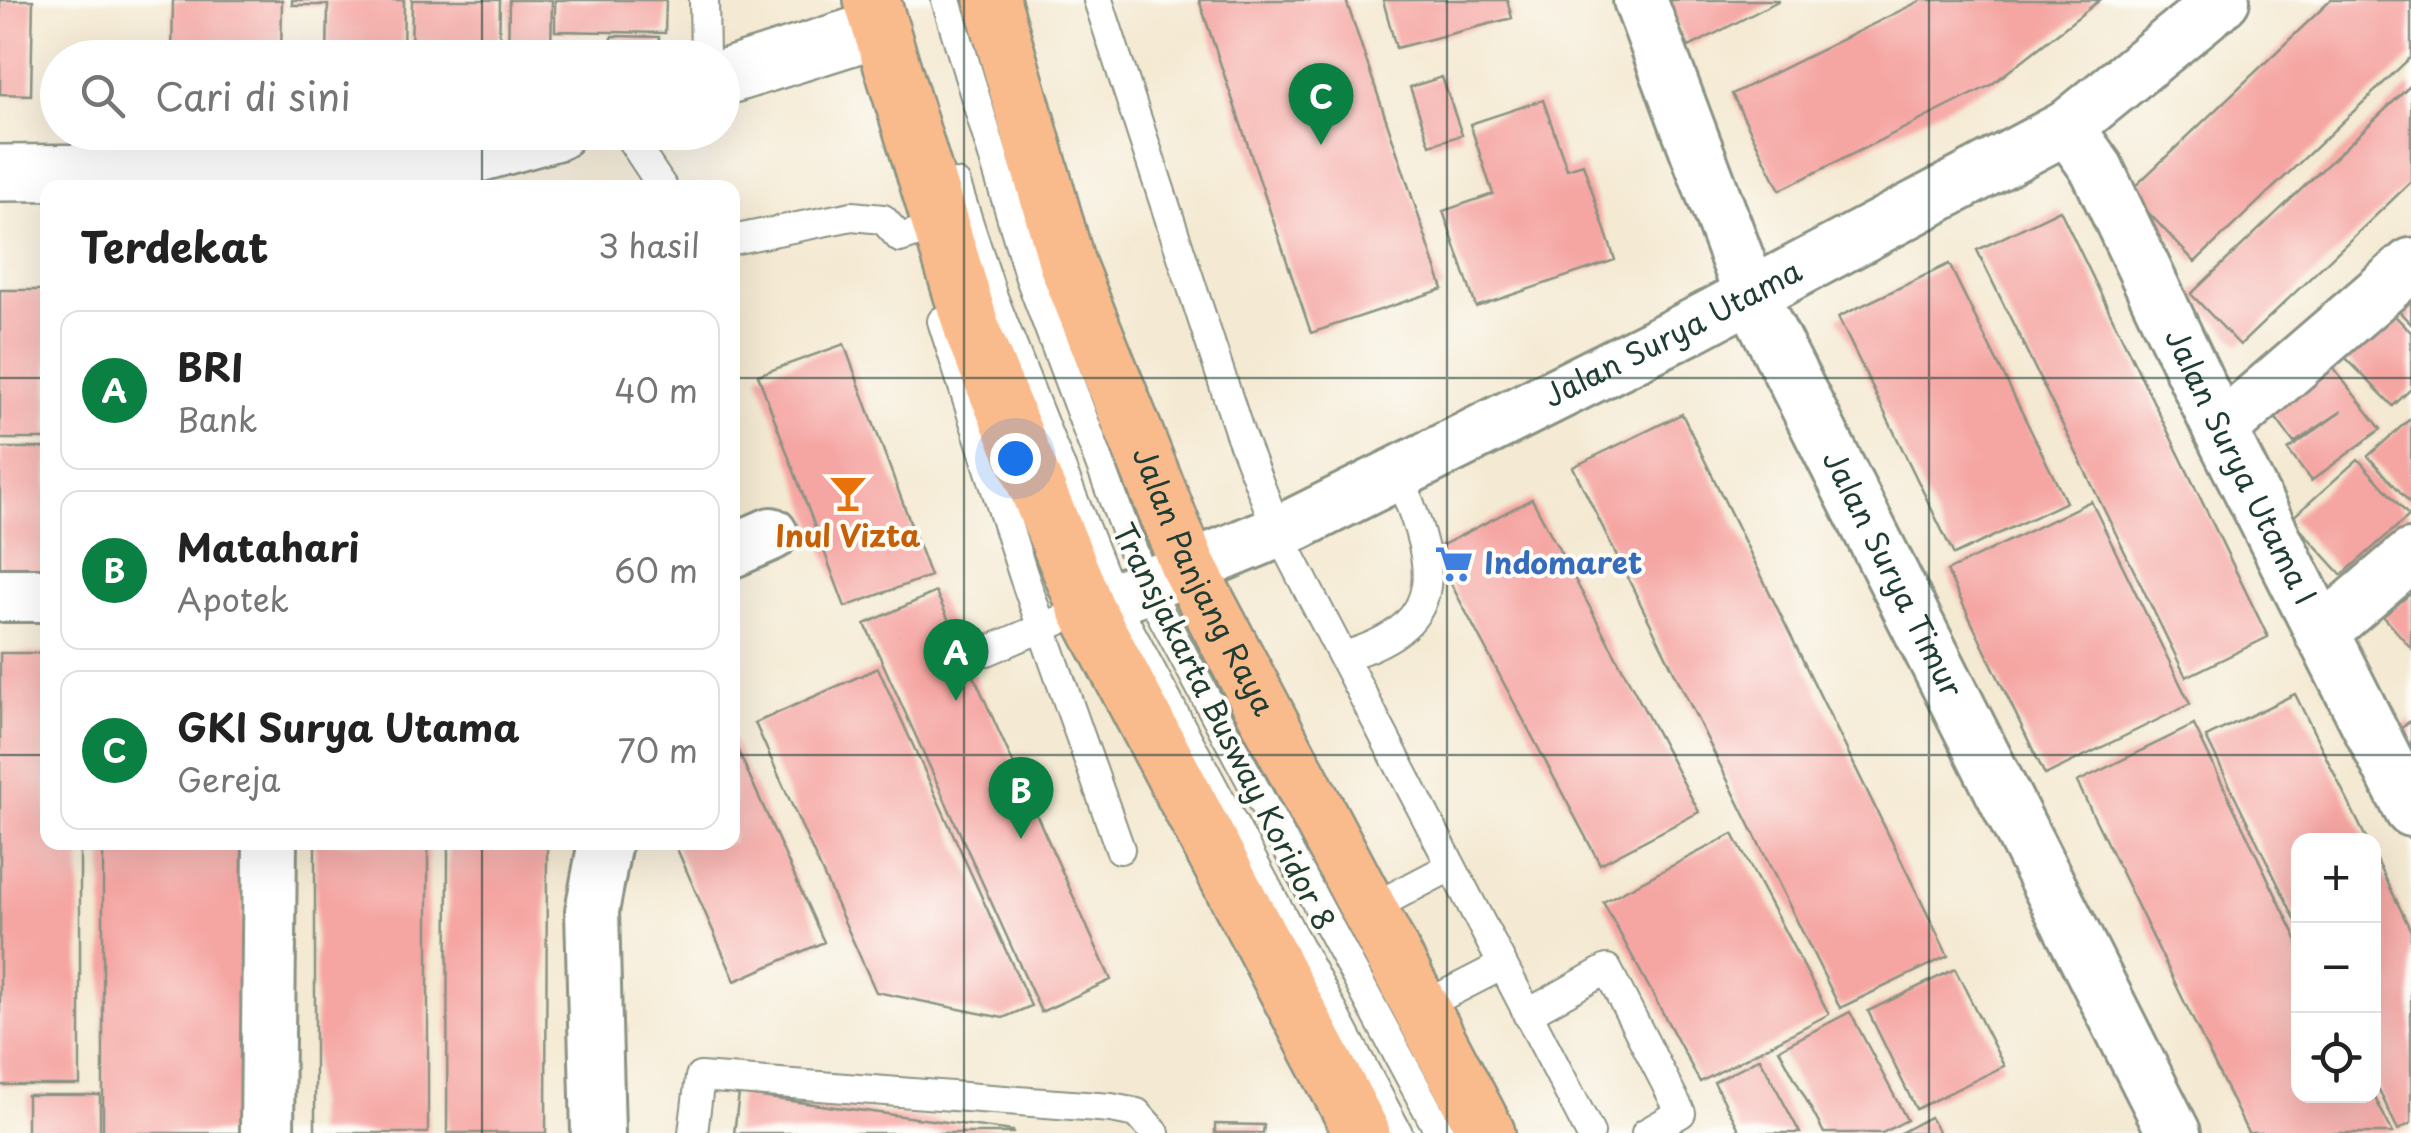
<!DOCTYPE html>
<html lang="id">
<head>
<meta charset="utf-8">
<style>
	body { margin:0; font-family:"Playpen Sans",sans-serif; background:#f6f6f6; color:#222 }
	.controls { position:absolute; right:30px; bottom:30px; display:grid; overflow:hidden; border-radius:20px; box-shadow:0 10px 40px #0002 }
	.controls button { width:90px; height:90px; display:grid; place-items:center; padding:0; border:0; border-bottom:2px solid #e0e0e0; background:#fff; color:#222; font:50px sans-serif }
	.you { position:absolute; left:1015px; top:458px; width:35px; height:35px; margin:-25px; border:8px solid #fff; border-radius:50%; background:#1a73e8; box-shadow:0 0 0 15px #1a73e833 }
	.badge { display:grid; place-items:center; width:65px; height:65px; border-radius:50%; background:#0b8043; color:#fff; font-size:32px; font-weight:700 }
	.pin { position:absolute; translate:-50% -82px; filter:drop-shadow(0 2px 5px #0008) }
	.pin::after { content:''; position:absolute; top:52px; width:35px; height:30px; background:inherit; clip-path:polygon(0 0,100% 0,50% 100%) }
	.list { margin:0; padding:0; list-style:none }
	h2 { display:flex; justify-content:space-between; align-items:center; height:130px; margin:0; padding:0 40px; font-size:42px }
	h2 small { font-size:32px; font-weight:400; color:#767676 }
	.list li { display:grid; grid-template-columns:65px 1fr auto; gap:30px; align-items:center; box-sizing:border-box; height:160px; margin:0 20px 20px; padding:0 20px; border:2px solid #e0e0e0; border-radius:20px }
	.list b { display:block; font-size:38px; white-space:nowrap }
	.list p { margin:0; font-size:32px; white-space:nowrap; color:#767676 }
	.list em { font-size:32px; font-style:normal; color:#767676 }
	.icon { flex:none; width:55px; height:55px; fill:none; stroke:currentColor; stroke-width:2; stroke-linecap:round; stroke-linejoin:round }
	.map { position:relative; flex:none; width:2411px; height:1133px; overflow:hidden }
	.search { position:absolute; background:#fff; box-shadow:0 10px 40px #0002; left:40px; top:40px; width:700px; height:110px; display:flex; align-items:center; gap:25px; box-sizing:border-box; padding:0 35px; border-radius:55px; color:#767676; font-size:38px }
	.panel { position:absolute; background:#fff; box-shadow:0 10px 40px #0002; left:40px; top:180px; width:700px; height:670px; border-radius:20px }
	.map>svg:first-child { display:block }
	.building { fill:#f5a6a3 }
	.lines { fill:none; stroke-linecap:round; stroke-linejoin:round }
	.service-casing { stroke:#8a9383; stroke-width:32 }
	.minor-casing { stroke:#8a9383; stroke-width:58 }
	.tertiary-casing { stroke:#8a9383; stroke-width:60 }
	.primary-casing { stroke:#8a9383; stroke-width:60 }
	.service { stroke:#fff; stroke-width:28 }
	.minor { stroke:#fff; stroke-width:52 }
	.tertiary { stroke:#fff; stroke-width:55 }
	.primary { stroke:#fabb8c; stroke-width:55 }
	.grid { fill:none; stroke:#1f3d34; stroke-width:2.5; stroke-opacity:0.55 }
	.labels { text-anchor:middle; stroke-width:8; stroke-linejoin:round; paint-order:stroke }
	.street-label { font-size:30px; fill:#1f3d34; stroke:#fdfcf7 }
	.food-label { font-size:30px; font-weight:bold; fill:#c56008; stroke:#fdfcf7 }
	.shop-label { font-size:30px; font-weight:bold; fill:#366cbe; stroke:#fdfcf7; text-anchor:start }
</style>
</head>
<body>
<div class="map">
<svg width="2411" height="1133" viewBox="0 0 2411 1133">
	<rect width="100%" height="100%" fill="#fdfcf7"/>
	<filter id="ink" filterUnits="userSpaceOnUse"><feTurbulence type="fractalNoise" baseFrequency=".01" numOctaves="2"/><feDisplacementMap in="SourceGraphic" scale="20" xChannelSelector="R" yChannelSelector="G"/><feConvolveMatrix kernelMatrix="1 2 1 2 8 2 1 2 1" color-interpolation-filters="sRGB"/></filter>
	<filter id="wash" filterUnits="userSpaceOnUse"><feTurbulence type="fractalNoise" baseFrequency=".0048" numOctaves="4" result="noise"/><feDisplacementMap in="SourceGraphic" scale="40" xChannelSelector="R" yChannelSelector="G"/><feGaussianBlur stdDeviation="2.25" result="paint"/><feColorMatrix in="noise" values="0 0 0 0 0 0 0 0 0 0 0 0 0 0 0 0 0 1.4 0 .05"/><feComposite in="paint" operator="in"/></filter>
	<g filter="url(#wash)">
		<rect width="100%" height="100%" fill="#f4e9d2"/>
		<g id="blocks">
			<path class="building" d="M 0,0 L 33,0 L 31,95 L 0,94 Z
				M 173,0 L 282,0 L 281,58 L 172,58 Z
				M 292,0 L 404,0 L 403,58 L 327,58 L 328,5 L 292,5 Z
				M 412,0 L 500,0 L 499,58 L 411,58 Z
				M 509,0 L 552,0 L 551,58 L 508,58 Z
				M 555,0 L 666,0 L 665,33 L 555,31 Z
				M 1199,0 L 1346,0 L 1443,289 L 1311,333 Z
				M 1383,0 L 1507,0 L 1512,18 L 1396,48 Z
				M 1665,0 L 1780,0 L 1689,47 Z
				M 1922,0 L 2100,0 L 1991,85 L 1780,190 L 1732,94 Z
				M 2331,0 L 2411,0 L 2411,57 L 2195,262 L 2129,192 Z
				M 612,36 L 659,37 L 659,58 L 611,58 Z
				M 1442,77 L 1462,135 L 1430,145 L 1410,87 Z
				M 2411,85 L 2411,182 L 2240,345 L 2191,294 Z
				M 1543,100 L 1567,169 L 1583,164 L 1615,260 L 1476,307 L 1443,211 L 1493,194 L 1470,124 Z
				M 2060,210 L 2268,637 L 2186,677 L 1977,250 Z
				M 1949,264 L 2066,502 L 1954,555 L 1838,317 Z
				M 0,290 L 48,290 L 48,439 L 0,439 Z
				M 2411,290 L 2411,324 L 2394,306 Z
				M 2387,308 L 2411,332 L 2411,389 L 2393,406 L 2340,352 Z
				M 844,344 L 930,576 L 845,607 L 758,375 Z
				M 2331,365 L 2381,429 L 2311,481 L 2288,450 L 2342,411 L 2294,443 L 2270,410 Z
				M 1682,414 L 1948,956 L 1840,1008 L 1573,467 Z
				M 2411,418 L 2411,504 L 2368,456 Z
				M 0,448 L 48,448 L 48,579 L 0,578 Z
				M 2358,459 L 2409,516 L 2342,575 L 2291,519 Z
				M 1532,499 L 1699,812 L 1600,864 L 1433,550 Z
				M 2091,501 L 2190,704 L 2045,775 L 1947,571 Z
				M 936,592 L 1111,980 L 1041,1012 L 865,624 Z
				M 2411,593 L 2411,648 L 2383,616 Z
				M 0,653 L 48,653 L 48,842 L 80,842 L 80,1085 L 0,1085 Z
				M 878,668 L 1031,1006 L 1003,1018 L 876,992 L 755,723 Z
				M 2295,694 L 2367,840 L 2298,840 L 2298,925 L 2206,737 Z
				M 2411,720 L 2411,747 L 2398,730 Z
				M 2194,725 L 2298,941 L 2298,1096 L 2374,1096 L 2393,1133 L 2248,1133 L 2129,888 L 2077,782 Z
				M 732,737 L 824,942 L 735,981 L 674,842 L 732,842 Z
				M 1733,834 L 1829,1014 L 1700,1082 L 1603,902 Z
				M 103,842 L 244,842 L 243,1133 L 103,1133 Z
				M 315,842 L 428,842 L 428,1133 L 315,1133 Z
				M 448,842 L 547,842 L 546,1133 L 447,1133 Z
				M 2374,854 L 2411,931 L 2411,1123 L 2398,1130 L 2374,1080 Z
				M 1955,969 L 2004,1066 L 1916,1109 L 1868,1011 Z
				M 1850,1012 L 1907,1120 L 1882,1133 L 1824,1133 L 1779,1049 Z
				M 1760,1058 L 1800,1133 L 1741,1133 L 1714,1082 Z
				M 739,1094 L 1013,1131 L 1013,1133 L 734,1133 Z
				M 27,1095 L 100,1095 L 100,1133 L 27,1133 Z
				M 1930,1117 L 1939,1133 L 1900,1133 Z
				M 1215,1124 L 1264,1125 L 1263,1133 L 1215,1133 Z"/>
		</g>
	</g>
	<g filter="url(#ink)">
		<use href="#blocks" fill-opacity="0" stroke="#8a9383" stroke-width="2.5"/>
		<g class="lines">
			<g class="service-casing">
				<path id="service" d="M 704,0 L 705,58
					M 946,0 L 1029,275 L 1146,586 L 1440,1133
					M 1098,0 L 1240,434 L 1278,532 L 1590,1133
					M 626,132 L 663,188
					M 956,184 L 993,297 L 1113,599 L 1398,1133
					M 732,240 L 852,216 L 883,219 L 900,238 L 938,226
					M 942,321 L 1024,577 L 1120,849
					M 987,651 L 1058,621
					M 1344,656 C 1456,623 1433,561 1398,473
					M 1370,909 L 1450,867
					M 1421,1007 L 1501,966
					M 1527,1014 L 1607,969 L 1681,1113 L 1646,1133
					M 693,1133 L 700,1077 L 1111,1108 L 1137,1113 L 1155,1133"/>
			</g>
			<g class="minor-casing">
				<g id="minor">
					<path id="s1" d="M 1640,0 L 1751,295 L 2174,1133"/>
					<path id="s2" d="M 2067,127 L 2097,169 L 2220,430 L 2411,810"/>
					<path d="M 2220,430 L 2411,265"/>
					<path d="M 732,551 L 771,534"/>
					<path d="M 0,595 L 48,595"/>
					<path id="s3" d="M 1087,610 L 1296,524 L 1687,329 L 2067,127 L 2223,0"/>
					<path d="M 2321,633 L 2411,556"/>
					<path d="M 267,1133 L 270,842"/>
					<path d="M 598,1133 L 592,911 L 605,842"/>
				</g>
			</g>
			<g class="tertiary-casing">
				<path id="tertiary" d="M 722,78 L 880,28
					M 0,173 L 385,170 L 457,160 L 557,132"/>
			</g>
			<g class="primary-casing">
				<g id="primary">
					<path d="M 872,0 L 975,338 L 1087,610 L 1362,1133"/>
					<path id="s4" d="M 992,0 L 1067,264 L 1189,568 L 1487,1133"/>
				</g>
			</g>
			<use href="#service" class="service"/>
			<use href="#minor" class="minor"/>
			<use href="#tertiary" class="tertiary"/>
			<use href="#primary" class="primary"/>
		</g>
	</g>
	<path class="grid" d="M 482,0 L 482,58M 964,0 L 964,1133M 1447,0 L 1447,1133M 1929,0 L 1929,1133M 482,132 L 482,188M 0,378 L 48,378M 732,378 L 2411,378M 0,755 L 48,755M 732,755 L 2411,755M 482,842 L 482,1133"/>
	<defs>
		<g id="bar-bare" transform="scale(3)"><path d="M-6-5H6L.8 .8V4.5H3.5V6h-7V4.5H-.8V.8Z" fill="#e8710a" stroke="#fdfcf7" stroke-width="2.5" paint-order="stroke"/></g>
		<g id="supermarket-bare" transform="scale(3)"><path d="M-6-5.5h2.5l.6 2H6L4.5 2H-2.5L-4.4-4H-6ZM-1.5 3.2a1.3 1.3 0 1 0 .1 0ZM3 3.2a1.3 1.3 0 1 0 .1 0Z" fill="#3f7fe0" stroke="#fdfcf7" stroke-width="2.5" paint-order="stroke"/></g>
	</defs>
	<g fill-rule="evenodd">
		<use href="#bar-bare" x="848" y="493"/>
		<use href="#supermarket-bare" x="1454" y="564"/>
	</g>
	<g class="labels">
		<g class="street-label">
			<text dy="10" stroke="none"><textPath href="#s3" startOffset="648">Jalan Surya Utama</textPath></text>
			<text dy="10" stroke="none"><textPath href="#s2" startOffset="382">Jalan Surya Utama I</textPath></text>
			<text dy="10" stroke="none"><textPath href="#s1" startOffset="628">Jalan Surya Timur</textPath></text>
			<text dy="10" stroke="none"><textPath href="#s4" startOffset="620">Jalan Panjang Raya</textPath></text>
			<text transform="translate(1223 727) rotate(63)" y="10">Transjakarta Busway Koridor 8</text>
		</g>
		<g class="food-label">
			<text x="848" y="547">Inul Vizta</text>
		</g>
		<g class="shop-label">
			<text x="1484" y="574">Indomaret</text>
		</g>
	</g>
</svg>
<div class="controls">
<button>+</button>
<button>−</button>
<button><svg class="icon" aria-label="locate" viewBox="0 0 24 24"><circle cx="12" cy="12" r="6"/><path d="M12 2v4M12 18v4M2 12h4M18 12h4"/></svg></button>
</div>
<div class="you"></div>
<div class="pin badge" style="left:956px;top:701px">A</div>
<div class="pin badge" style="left:1021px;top:839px">B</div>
<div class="pin badge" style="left:1321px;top:145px">C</div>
<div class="search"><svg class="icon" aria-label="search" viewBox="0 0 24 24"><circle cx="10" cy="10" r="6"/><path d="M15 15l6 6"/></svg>Cari di sini</div>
<section class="panel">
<h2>Terdekat<small>3 hasil</small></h2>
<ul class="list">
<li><span class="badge">A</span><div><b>BRI</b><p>Bank</p></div><em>40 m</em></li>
<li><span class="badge">B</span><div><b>Matahari</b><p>Apotek</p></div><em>60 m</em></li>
<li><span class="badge">C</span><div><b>GKI Surya Utama</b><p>Gereja</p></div><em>70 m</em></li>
</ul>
</section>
</div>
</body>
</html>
